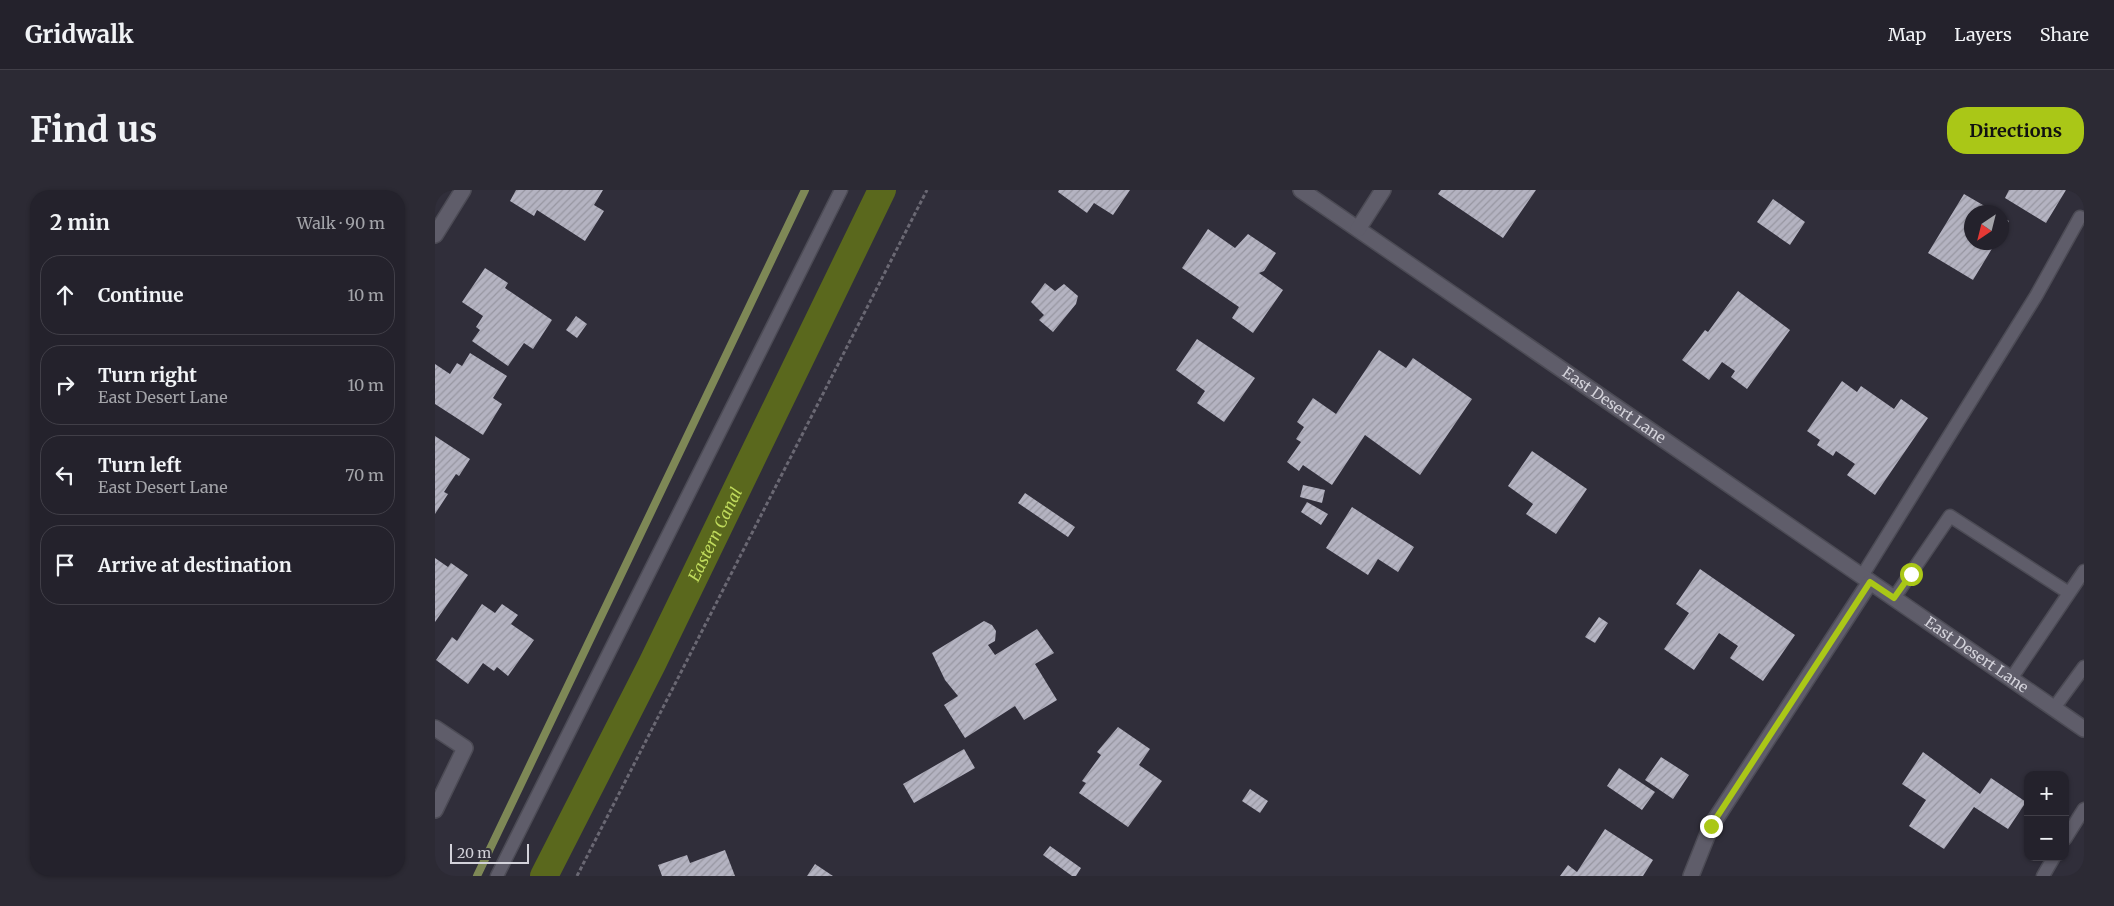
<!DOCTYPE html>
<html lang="en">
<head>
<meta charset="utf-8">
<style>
	body { margin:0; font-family:Merriweather,serif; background:#2c2a34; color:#f1f3f6 }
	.controls { position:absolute; right:15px; bottom:15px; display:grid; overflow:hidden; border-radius:10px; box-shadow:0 1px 4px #0004 }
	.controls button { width:45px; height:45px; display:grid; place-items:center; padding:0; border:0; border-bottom:1px solid #413f48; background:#24222c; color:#f1f3f6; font:25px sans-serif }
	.compass { position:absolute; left:1529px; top:15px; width:45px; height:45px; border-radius:50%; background:#24222c; box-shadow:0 1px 4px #0004; rotate:215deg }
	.scale { position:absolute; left:15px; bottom:12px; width:79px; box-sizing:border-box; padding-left:5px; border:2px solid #d3d2da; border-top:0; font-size:14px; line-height:18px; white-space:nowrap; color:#d3d2da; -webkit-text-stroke:4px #302e3a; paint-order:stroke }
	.stop { position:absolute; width:15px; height:15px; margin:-11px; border:4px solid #aac717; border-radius:50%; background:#fff }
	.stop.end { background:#aac717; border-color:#fff; box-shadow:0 1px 5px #0008 }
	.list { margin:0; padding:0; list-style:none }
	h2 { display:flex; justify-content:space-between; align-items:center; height:65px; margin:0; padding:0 20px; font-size:21px }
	h2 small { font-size:16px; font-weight:400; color:#a3a4a9 }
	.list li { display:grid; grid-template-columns:32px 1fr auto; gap:15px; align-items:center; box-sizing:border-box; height:80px; margin:0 10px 10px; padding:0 10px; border:1px solid #413f48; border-radius:20px }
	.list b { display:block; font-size:19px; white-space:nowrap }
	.list p { margin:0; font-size:16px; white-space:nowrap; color:#a3a4a9 }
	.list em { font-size:16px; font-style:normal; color:#a3a4a9 }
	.icon { flex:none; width:28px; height:28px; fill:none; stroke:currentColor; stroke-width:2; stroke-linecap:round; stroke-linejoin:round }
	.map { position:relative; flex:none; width:1649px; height:686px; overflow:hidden; border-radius:20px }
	header { display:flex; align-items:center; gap:30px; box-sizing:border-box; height:70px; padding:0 25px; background:#24222c; border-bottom:1px solid #413f48 }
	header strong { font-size:24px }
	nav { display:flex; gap:28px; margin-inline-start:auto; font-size:18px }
	.intro { display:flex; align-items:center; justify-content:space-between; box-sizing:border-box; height:120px; padding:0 30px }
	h1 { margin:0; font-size:35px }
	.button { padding:12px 22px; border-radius:20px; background:#aac717; color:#111; font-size:18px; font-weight:700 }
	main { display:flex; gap:30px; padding:0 30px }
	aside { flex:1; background:#24222c; border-radius:20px; box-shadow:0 1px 4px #0004 }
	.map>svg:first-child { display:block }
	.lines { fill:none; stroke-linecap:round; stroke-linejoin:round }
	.stream { stroke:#7e8856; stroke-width:8 }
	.canal { stroke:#5a681d; stroke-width:28 }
	.building { fill:url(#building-hatch) }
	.service-casing { stroke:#4c4b55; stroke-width:15 }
	.minor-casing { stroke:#4c4b55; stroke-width:18 }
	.path { stroke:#6a6873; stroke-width:3; stroke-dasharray:4 2.5; stroke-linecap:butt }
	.service { stroke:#5f5d6a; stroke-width:12 }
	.minor { stroke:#5f5d6a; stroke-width:15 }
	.route { stroke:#aac717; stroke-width:6 }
	.labels { text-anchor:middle; stroke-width:5; stroke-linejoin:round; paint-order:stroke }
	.street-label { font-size:15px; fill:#d3d2da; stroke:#302e3a }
	.water-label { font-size:16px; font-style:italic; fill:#bfda5b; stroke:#302e3a }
</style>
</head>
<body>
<header>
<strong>Gridwalk</strong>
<nav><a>Map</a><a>Layers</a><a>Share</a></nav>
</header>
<div class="intro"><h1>Find us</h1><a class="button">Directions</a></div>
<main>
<aside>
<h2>2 min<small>Walk · 90 m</small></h2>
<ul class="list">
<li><svg class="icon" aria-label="ahead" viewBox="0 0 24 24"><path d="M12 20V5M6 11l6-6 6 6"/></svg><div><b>Continue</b></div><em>10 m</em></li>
<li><svg class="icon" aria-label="right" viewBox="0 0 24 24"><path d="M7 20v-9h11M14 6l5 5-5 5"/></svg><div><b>Turn right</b><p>East Desert Lane</p></div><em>10 m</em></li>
<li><svg class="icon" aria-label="left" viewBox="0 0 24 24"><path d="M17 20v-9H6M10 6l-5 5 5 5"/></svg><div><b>Turn left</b><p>East Desert Lane</p></div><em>70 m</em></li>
<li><svg class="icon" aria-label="arrive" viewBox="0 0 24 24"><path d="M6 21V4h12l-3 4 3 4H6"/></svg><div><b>Arrive at destination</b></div></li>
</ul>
</aside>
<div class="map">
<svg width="1649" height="686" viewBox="0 0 1649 686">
	<defs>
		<pattern id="building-hatch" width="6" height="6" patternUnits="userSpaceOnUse" patternTransform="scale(1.25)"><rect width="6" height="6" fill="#b4b3c1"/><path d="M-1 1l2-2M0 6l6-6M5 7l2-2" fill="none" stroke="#9796a1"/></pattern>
	</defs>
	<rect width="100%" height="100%" fill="#302e3a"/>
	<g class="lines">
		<path class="stream" d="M 42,686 L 370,0"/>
		<path class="canal" id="s1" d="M 109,686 L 217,474 L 447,0"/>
	</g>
	<path class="building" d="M 81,0 L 168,0 L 159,15 L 169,21 L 150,51 L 102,20 L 99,26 L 75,11 Z
		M 624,0 L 695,0 L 678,25 L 659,13 L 652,23 L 623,2 Z
		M 1006,0 L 1101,0 L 1068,48 L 1003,4 Z
		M 1574,0 L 1631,0 L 1611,33 L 1570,8 Z
		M 1529,4 L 1560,22 L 1536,22 L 1536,52 L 1561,52 L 1538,90 L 1493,63 Z
		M 1338,9 L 1370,32 L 1355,55 L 1322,32 Z
		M 1566,26 L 1574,31 L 1566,44 Z
		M 773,39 L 800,58 L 813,44 L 841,63 L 829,81 L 824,83 L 848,100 L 818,143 L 797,128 L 804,117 L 747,78 Z
		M 50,78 L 73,93 L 70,98 L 117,130 L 98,159 L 89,153 L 73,176 L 37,151 L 45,140 L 41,137 L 48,126 L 27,112 Z
		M 610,93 L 620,101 L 629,94 L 643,106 L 641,114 L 618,142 L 604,130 L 609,125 L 596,112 Z
		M 1303,101 L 1355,140 L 1312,199 L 1296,187 L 1300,181 L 1287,172 L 1274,190 L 1247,170 L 1270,140 L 1273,142 Z
		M 141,126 L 152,134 L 142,148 L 131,140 Z
		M 762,149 L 820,188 L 789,232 L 762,213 L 770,201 L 741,180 Z
		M 944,160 L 971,178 L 978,168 L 1037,209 L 985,285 L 930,245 L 897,295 L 868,275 L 864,281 L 852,272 L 866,252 L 861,249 L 869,237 L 862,232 L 878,208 L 901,224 Z
		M 35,163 L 72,186 L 58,208 L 67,214 L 48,245 L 0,214 L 0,174 L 15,184 L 22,173 L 27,176 Z
		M 1407,191 L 1422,202 L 1426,196 L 1459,219 L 1466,209 L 1493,228 L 1440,305 L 1412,285 L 1420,274 L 1401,261 L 1398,266 L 1382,255 L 1385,250 L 1372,241 Z
		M 0,246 L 35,269 L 24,286 L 21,284 L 9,302 L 13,304 L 0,324 Z
		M 1097,261 L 1152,299 L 1121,344 L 1091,324 L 1098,314 L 1073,296 Z
		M 868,295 L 890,300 L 887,313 L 865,307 Z
		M 590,303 L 640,337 L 633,347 L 583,313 Z
		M 872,312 L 893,324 L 886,335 L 866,322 Z
		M 917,317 L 979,357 L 963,382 L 943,369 L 933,385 L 891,358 Z
		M 0,368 L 13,377 L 16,373 L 33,385 L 0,432 Z
		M 1265,379 L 1360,445 L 1328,491 L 1295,468 L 1303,456 L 1284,443 L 1259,480 L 1229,459 L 1254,423 L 1241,414 Z
		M 47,414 L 60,423 L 67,414 L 83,425 L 76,434 L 99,450 L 73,486 L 62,477 L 59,481 L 48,473 L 33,494 L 1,470 L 17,447 L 22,451 Z
		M 1164,427 L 1173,433 L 1160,453 L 1150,447 Z
		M 549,431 L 557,435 L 561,441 L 560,451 L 553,455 L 560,465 L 602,439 L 619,463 L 600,474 L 622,510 L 589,530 L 580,516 L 530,548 L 509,515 L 523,506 L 510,490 L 497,463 Z
		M 683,537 L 715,559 L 704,575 L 727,591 L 693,637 L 644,603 L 651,593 L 647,591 L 666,565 L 662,562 Z
		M 529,559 L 540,578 L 479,613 L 468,594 Z
		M 1488,562 L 1545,604 L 1556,588 L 1591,612 L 1573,639 L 1539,617 L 1509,659 L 1474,636 L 1491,610 L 1467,594 Z
		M 1226,567 L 1254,585 L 1238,609 L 1210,590 Z
		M 1184,578 L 1220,602 L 1207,620 L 1172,596 Z
		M 815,599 L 833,611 L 825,623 L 807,611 Z
		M 1170,639 L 1218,670 L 1208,686 L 1125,686 L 1133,675 L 1142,682 Z
		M 615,656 L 646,678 L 641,686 L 637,686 L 608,665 Z
		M 290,660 L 300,686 L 227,686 L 223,675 L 252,665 L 255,673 Z
		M 380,674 L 398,686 L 372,686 Z"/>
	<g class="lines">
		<g class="service-casing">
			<path id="service" d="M 1427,386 L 1601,106 L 1645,27
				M 1459,408 L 1515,326 L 1634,403
				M 1576,489 L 1649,381
				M 1619,518 L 1649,477
				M 1630,649 L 1649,619
				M 62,686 L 406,0
				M 1608,686 L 1619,667"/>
		</g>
		<g class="minor-casing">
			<g id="minor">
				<path id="s2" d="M 866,0 L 1649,539"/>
				<path d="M 923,39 L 948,0"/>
				<path d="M 0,45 L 28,0"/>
				<path d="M 0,538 L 30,558 L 0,620"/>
				<path d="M 1256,686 L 1276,636 L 1435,392"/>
			</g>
		</g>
		<path class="path" d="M 142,686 L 492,0"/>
		<use href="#service" class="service"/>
		<use href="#minor" class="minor"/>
	</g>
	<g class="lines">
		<path class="route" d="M 1276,636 L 1435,392 L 1459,408 L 1476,384"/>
	</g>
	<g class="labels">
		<g class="street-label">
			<text dy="5" stroke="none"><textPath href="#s2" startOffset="380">East Desert Lane</textPath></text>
			<text dy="5" stroke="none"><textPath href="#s2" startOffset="820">East Desert Lane</textPath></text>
		</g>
		<g class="water-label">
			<text dy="6" stroke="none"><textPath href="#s1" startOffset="382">Eastern Canal</textPath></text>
		</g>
	</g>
</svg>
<div class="controls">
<button>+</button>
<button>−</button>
</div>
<svg class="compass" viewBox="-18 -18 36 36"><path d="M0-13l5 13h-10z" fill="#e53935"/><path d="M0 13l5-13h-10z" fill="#a3a4a9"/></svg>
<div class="scale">20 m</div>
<div class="stop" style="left:1476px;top:384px"></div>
<div class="stop end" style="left:1276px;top:636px"></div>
</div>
</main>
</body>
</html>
